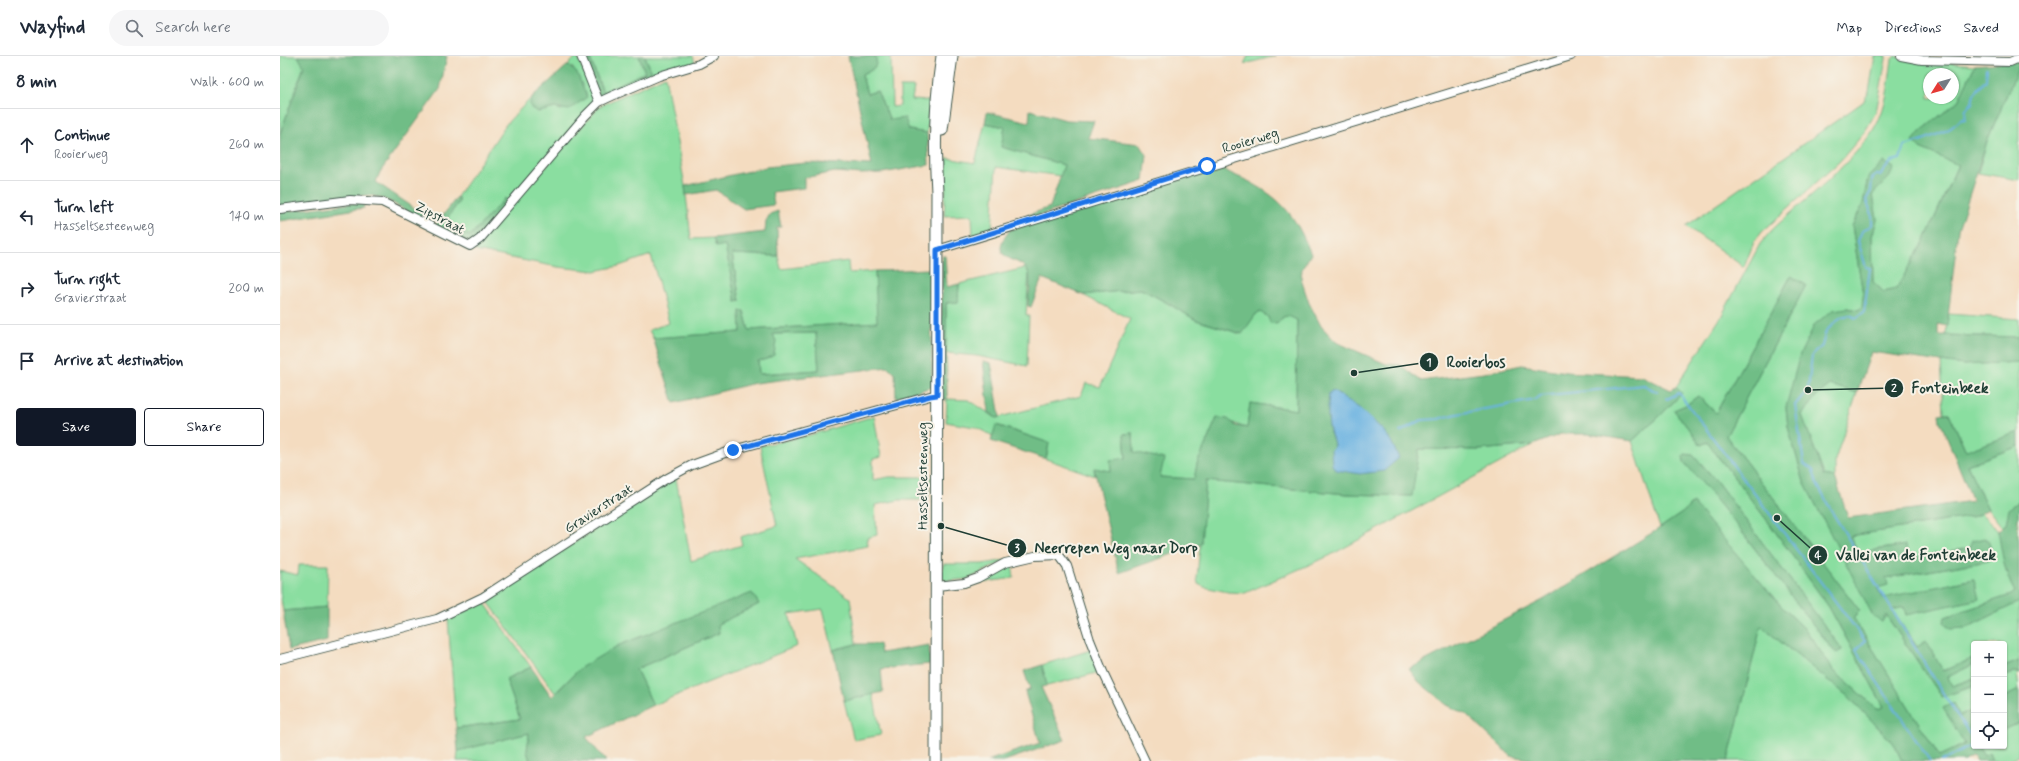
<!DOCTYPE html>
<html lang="en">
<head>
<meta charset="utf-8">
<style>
	body { margin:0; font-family:Mynerve,sans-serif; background:#f6f6f7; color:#1f2937 }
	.controls { position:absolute; right:12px; bottom:12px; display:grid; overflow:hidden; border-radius:4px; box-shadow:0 1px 3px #0004 }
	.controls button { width:36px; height:36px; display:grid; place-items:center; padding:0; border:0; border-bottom:1px solid #e0e1e3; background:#fff; color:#1f2937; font:20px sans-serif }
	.compass { position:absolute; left:1643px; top:12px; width:36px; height:36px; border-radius:50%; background:#fff; box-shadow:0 1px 3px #0004; rotate:233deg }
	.stop { position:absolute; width:12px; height:12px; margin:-9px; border:3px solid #1a73e8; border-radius:50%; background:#fff }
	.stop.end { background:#1a73e8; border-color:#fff; box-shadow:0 1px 4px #0008 }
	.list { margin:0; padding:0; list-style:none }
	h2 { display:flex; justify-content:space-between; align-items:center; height:52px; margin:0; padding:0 16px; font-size:17px }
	h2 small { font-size:13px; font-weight:400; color:#747a83 }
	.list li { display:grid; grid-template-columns:26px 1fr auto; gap:12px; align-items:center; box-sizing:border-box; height:72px; padding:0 16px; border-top:1px solid #e0e1e3 }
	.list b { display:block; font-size:15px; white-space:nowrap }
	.list p { margin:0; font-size:13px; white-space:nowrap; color:#747a83 }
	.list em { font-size:13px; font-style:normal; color:#747a83 }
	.actions { display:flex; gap:8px; padding:12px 16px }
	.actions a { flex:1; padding:9px 0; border:1px solid #111827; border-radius:4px; text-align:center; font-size:14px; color:#111827 }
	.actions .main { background:#111827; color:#fff }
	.icon { flex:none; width:22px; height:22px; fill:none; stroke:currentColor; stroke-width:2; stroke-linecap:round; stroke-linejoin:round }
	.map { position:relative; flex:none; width:1739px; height:705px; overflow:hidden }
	header { display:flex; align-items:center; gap:24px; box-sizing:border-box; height:56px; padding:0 20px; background:#fff; border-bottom:1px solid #e0e1e3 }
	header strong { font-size:19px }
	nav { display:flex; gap:22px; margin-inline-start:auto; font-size:14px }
	.search { width:280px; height:36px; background:#f6f6f7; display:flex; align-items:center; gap:10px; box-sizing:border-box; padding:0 14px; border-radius:22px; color:#747a83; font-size:15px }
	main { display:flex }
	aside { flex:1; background:#fff }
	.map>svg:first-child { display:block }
	.green { fill:#8adea0; stroke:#548e6a; fill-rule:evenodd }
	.forest { fill:#6fbd86; stroke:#477d5d; fill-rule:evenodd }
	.water { fill:#6ab2e1; stroke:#44788a }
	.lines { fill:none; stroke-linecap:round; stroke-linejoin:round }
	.stream { stroke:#6ab2e1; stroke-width:2 }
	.minor-casing { stroke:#3f5549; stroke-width:10 }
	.major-casing { stroke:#3f5549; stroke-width:13 }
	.minor { stroke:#fff; stroke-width:8 }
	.major { stroke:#fff; stroke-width:11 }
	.route { stroke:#1a73e8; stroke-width:5 }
	.labels { text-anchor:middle; stroke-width:4; stroke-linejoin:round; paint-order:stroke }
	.street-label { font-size:14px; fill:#1f3d34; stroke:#f7f3e8 }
	.leader { fill:none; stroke:#1f3d34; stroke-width:1.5 }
	.callout-dot { fill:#1f3d34; stroke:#f7f3e8; stroke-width:1.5 }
	.mark-label { font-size:12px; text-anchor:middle; font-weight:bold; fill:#fff }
	.callout-label { font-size:15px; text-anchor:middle; font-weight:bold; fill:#1f3d34; stroke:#f7f3e8; stroke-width:4; stroke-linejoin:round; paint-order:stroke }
</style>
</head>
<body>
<header>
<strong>Wayfind</strong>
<div class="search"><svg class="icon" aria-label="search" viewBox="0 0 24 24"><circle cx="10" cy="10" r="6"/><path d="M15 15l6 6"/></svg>Search here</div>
<nav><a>Map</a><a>Directions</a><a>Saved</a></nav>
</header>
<main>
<aside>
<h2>8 min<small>Walk · 600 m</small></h2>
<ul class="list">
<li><svg class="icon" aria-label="ahead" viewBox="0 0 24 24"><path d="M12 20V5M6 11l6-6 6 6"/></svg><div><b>Continue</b><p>Rooierweg</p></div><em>260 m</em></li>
<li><svg class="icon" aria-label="left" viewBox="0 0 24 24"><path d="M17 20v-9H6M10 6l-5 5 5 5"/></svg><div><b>Turn left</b><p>Hasseltsesteenweg</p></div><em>140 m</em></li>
<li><svg class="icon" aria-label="right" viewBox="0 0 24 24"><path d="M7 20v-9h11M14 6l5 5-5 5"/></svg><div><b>Turn right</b><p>Gravierstraat</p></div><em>200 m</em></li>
<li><svg class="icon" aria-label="arrive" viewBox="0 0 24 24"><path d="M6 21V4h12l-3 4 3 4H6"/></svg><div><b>Arrive at destination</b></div></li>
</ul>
<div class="actions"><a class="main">Save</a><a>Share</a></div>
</aside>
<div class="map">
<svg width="1739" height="705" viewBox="0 0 1739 705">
	<rect width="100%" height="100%" fill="#f7f3e8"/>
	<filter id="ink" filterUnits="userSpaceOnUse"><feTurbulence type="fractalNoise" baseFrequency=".025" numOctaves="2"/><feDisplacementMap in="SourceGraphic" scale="8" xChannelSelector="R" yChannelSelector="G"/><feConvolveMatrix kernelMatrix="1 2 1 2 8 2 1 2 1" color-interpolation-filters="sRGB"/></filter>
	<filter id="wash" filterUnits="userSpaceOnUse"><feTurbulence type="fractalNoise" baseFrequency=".012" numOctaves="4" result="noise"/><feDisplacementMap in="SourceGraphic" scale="16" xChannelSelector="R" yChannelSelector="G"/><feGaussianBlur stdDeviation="0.9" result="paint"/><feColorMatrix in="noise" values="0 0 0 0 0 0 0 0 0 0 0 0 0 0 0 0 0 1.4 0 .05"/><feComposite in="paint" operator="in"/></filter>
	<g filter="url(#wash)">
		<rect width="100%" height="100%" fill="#f4dcc0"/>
		<path class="green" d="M 0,0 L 18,0 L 24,10 L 0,78 Z
			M 297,0 L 315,43 L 314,47 L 229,146 L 225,143 L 190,180 L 164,167 L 180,144 L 177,141 L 227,67 L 252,41 L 250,48 L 264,55 L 275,52 L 281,54 L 306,38 L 293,12 L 288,9 Z
			M 309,0 L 359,0 L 365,16 L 323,36 Z
			M 365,0 L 413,0 L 415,7 L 373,19 Z
			M 595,0 L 611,0 L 612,51 L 620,50 L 620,31 L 634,31 L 632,44 L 649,45 L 647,77 L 629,74 L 610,64 L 597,35 L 587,38 L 582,19 C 591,15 599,11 595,0 Z
			M 968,0 L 996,0 L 964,8 Z
			M 1595,0 L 1606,0 L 1606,3 L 1596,56 L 1584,77 L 1560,105 L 1482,176 L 1474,186 L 1464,211 L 1406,170 L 1583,46 L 1589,36 Z
			M 1615,0 L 1620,2 L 1695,9 L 1678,45 L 1640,76 L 1640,92 L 1678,108 L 1645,184 L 1616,233 L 1604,236 L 1593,226 L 1592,180 L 1597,164 L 1593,138 L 1609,122 L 1588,121 L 1583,148 L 1572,170 L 1583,238 L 1583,251 L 1578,254 L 1567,252 L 1506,351 L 1508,371 L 1524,426 L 1555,485 L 1662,641 L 1694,630 L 1694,654 L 1680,660 L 1685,688 L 1659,700 L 1573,561 L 1580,555 L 1446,380 L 1526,229 L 1511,220 L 1436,357 L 1418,340 L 1406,349 L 1394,354 L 1421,389 L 1427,386 L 1489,467 L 1549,551 L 1604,651 L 1597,653 L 1554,615 L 1525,573 L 1501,550 L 1412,447 L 1402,457 L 1380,472 L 1352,385 L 1380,360 L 1402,337 L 1396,331 L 1441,261 L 1480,188 L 1492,174 C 1522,146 1577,104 1596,69 C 1607,50 1609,25 1612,3 ZM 1649,18 L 1673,18 L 1673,42 L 1649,42 ZM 1404,406 L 1421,407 L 1437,426 L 1562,593 L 1561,595 L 1553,594 L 1434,440 Z
			M 1739,10 L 1739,124 L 1698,117 L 1707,85 Z
			M 385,20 L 405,130 L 411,183 L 433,182 L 436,191 L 445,188 L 456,246 L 460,245 L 452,198 L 498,200 L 501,213 L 568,205 L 569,217 L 595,215 L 598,266 L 469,274 L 464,255 L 460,255 L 461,276 L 373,282 L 369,274 L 389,267 L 371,199 L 339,210 L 315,215 L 278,211 L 196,195 L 195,190 L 320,50 Z
			M 705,67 L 725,71 L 721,91 L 784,109 L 781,120 L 716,111 L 712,174 L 693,180 L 692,159 L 664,160 L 667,102 L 695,107 Z
			M 745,212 L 749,217 L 746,259 L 749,259 L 747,310 L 697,300 L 666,297 L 666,247 L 678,246 L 679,228 Z
			M 861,233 L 884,245 L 916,264 L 961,278 L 976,258 L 981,256 L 997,268 L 1003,261 L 1008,259 L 1017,264 L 1016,354 L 970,347 L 967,372 C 954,369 950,363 937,362 L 917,408 L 915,423 L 879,421 L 854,396 L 853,377 L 844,378 L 846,402 L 831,415 L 814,413 L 815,420 L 766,403 L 769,387 L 717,369 L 713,380 L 695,371 L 666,366 L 667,343 L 689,344 L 716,362 L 801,340 L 806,327 L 820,331 L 850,263 L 803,239 Z
			M 1668,258 L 1739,263 L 1739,281 L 1666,279 Z
			M 536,277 L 539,314 L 479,318 L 478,305 L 487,303 L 493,278 Z
			M 1661,306 L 1683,309 L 1739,306 L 1739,376 L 1686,395 L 1669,357 L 1664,357 Z
			M 1550,329 L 1577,337 L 1555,404 L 1555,421 L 1544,419 L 1522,359 L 1536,340 Z
			M 594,360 L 601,401 L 593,403 L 593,424 L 609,421 L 651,421 L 648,444 L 619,444 L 595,449 L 597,479 L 587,482 L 588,490 L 515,503 L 570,542 L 576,588 L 553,594 L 543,553 L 509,558 L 517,590 L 373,649 L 356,613 L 439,577 L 437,568 L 479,548 L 472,538 L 300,612 L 275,637 L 209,547 L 209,542 L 212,539 L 396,422 L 411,505 L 462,489 L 460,481 L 497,470 L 480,390 L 530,379 Z
			M 1253,389 L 1049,500 L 965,537 L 948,536 L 924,531 L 918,528 L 917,522 L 926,425 L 1067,438 L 1131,440 L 1139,393 L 1199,394 Z
			M 1739,390 L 1739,445 C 1731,450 1727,460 1726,468 L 1722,471 L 1708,453 L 1687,409 Z
			M 1701,457 C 1706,463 1715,469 1718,476 C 1726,496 1723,517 1735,536 L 1731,539 L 1665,561 L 1686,572 L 1739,546 L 1739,605 L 1724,611 L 1724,588 L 1694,588 L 1694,602 L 1663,615 L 1646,586 L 1637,591 L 1612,554 L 1624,551 L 1626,559 L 1693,523 L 1603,543 L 1597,532 L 1606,522 L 1708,505 C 1711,496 1712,491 1706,482 L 1690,492 L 1628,503 L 1625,489 L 1578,497 L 1570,480 L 1696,460 Z
			M 727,504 L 688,523 L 666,525 L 662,522 L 663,508 L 702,508 Z
			M 732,507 L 734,522 L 686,529 Z
			M 19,509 L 48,509 L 47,551 L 3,555 L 0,536 L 0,515 L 18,519 Z
			M 204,546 L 251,611 L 226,623 L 240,663 L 176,672 L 168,563 Z
			M 1481,570 L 1570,642 L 1614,688 L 1622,705 L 1448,705 Z
			M 811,594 L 820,616 L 767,630 L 762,609 Z
			M 1694,608 L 1694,622 L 1672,630 L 1667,621 Z
			M 1737,616 L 1739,634 L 1724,641 L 1724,620 Z
			M 593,638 L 601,679 L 574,684 L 564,645 Z
			M 1739,667 L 1739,700 L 1728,705 L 1712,705 L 1709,697 L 1704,701 L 1698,690 L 1724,690 L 1724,674 Z
			M 249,677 L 247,695 L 250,705 L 177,705 L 178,695 Z"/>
		<path class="forest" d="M 18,0 L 167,0 L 160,33 L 100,116 L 96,126 L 143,158 L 140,163 C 123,153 106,140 86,139 L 0,150 L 0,78 L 24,11 Z
			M 304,0 L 309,0 L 323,36 L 365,17 L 359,0 L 365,0 L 373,19 L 320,43 Z
			M 568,0 L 595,0 C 600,11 590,15 582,19 L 587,38 L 597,35 L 610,64 L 625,62 L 629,74 L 647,77 L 649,109 L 602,117 L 581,118 L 555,116 L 524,122 L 524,132 L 492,136 L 494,149 L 464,153 L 436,134 L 406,139 L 405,130 L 486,111 L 526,107 L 592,109 Z
			M 1739,5 L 1739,10 L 1707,85 L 1678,174 L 1667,270 L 1658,268 L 1658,279 L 1739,281 L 1739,306 L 1683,309 L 1591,296 L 1577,337 L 1550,329 L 1536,340 L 1522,359 L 1544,419 L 1555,421 L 1568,462 L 1693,445 L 1660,365 L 1659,358 L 1669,357 L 1686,395 L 1739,376 L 1739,390 L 1687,409 L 1708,453 L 1696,460 L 1570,480 L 1578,497 L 1626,489 L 1628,503 L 1689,492 L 1692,485 L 1706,482 C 1712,490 1711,496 1708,505 L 1606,522 L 1608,529 L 1597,532 L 1603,542 L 1694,523 L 1699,543 L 1626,559 L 1624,551 L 1612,554 L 1637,591 L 1646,585 L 1663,615 L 1694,602 L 1694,608 L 1668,621 L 1672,630 L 1694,622 L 1694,630 L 1662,641 L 1606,559 L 1602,566 L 1593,560 L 1524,426 L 1508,371 L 1506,351 L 1520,298 L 1535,268 L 1553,254 L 1567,252 L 1578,254 L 1582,251 L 1583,238 L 1572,170 L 1583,148 L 1588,121 L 1604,106 L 1614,112 L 1609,122 L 1593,138 L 1597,164 L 1592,180 L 1593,226 L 1604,236 L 1616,233 L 1645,184 L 1678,109 L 1640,92 L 1633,85 L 1640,76 L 1678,45 L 1695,9 Z
			M 288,9 L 297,17 L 307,41 L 289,54 L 275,52 L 258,56 L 251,52 L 250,48 L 252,41 Z
			M 750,54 L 786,64 L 814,65 L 808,82 L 860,88 L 867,99 L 864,125 L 749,163 L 748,159 L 770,151 L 784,109 L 721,91 L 725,71 L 705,67 L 707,56 L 749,66 Z
			M 940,110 C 949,118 960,121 970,126 C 1005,145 1016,162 1031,198 L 1022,213 L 1021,223 L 1029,247 L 1041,270 L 1056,286 L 1106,308 L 1120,309 L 1141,325 L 1204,317 L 1242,309 L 1286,316 L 1362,320 L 1391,334 L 1396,331 L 1402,337 L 1380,360 L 1352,385 L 1308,378 L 1281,378 L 1253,389 L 1199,394 L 1139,393 L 1132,440 L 1067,438 L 926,425 L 921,488 L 839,517 L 814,412 L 831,415 L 830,404 L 846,402 L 844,378 L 853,377 L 854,396 L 884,403 L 880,421 L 914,423 L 917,408 L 937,362 L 948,363 L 956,370 L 967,372 L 970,347 L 1016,354 L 1017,264 L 1008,260 L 1003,261 L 997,268 L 990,267 L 988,261 L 980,256 L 976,258 L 962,278 L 916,264 L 884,245 L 861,233 L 803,239 L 762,222 L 751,251 L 748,250 C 748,240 751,227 749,218 C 745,199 703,208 730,174 ZM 1058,337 L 1068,346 L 1079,352 L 1052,409 L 1054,386 L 1050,377 L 1048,362 Z
			M 177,141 L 180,144 L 164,167 L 190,180 L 225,142 L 229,146 L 191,188 L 155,170 Z
			M 83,146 L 84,152 L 0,165 L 0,156 Z
			M 498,155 L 501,171 L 497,171 L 498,200 L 452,198 L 460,245 L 456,246 L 445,189 L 436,191 L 433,182 L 485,176 L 486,165 L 490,158 Z
			M 662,200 L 665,200 L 667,231 L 679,228 L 678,246 L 666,247 L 667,343 L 661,344 Z
			M 651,213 L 652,331 L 616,342 L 615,317 L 608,311 L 475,327 L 394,347 L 373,282 L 461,276 L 460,255 L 464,255 L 469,274 L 597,266 L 595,215 ZM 536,277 L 539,314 L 479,318 L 478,305 L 487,303 L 494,299 L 496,285 L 493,278 Z
			M 1511,220 L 1526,229 L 1446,380 L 1580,555 L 1573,561 L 1659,700 L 1685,688 L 1663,652 L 1673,647 L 1680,660 L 1694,654 L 1694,690 L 1698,690 L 1704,700 L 1709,697 L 1712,705 L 1697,705 L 1694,700 L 1685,705 L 1622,705 L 1614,688 L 1570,642 L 1481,570 L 1448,705 L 1260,705 L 1231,700 L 1186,658 L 1167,649 L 1139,626 L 1129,613 L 1263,544 L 1380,472 L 1402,457 L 1413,447 L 1501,550 L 1525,573 L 1554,615 L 1597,653 L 1604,651 L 1549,551 L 1489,467 L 1427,386 L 1421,389 L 1394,354 L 1406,349 L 1418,340 L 1436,357 Z
			M 703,305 L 711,307 L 720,361 L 716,362 L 709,356 Z
			M 716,369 L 769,387 L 766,403 L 711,385 Z
			M 1405,398 L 1413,399 L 1437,426 L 1562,593 L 1557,597 L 1553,594 C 1503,531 1457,466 1404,406 L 1403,400 Z
			M 1739,445 C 1739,454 1736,478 1739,484 L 1739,546 L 1686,572 L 1670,573 L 1664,566 L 1665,561 L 1731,539 L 1735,536 C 1724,517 1722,496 1718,475 L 1726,468 L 1729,453 Z
			M 472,537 L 479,548 L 438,568 L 439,577 L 356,613 L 373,649 L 306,681 L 326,705 L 250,705 L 247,695 L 249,677 L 178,695 L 176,672 L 240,663 L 226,623 L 251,611 L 272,641 L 300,612 L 339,589 Z
			M 47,551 L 47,585 L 9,594 L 3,555 Z
			M 576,588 L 599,588 L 601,597 L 649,589 L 650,608 L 601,613 L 603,636 L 564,645 L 553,594 Z
			M 1739,605 L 1739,619 L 1737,616 L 1724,620 L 1724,611 Z
			M 762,609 L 767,630 L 761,631 L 785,684 L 724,705 L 707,705 L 760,687 L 745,636 L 750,633 L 744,615 Z
			M 1739,634 L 1739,667 L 1724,674 L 1724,641 Z"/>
		<path class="water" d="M 1053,334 L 1079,352 L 1103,374 L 1111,385 L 1119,402 L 1104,415 L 1080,418 L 1056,414 L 1052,409 L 1051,394 L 1054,390 C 1054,384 1051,381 1050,375 C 1047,363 1048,349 1049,337 Z"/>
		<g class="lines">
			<path class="stream" d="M 1386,342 L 1387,343 L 1399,337 L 1585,585 L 1576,594 L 1650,705
				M 1120,376 L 1142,364 L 1158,363 L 1177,358 L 1255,344 L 1260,340 L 1364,329 L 1377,336
				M 1694,685 L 1663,637 L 1552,456 L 1537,428 L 1533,414 L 1524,408 L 1515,349 L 1528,334 L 1532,299 L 1542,290 L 1546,275 L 1561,261 L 1570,259 L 1576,262 L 1584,256 L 1590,212 L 1586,211 L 1578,185 L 1582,175 L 1592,169 L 1592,158 L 1586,144 L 1591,135 L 1592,123 L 1596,119 L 1600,119 L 1612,105 L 1620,103 L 1624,90 C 1633,88 1666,76 1672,71 C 1675,68 1678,66 1682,63 L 1685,64 L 1686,53 L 1692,47 L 1694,38 L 1706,24 L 1707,12
				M 1662,705 L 1694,688"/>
		</g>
	</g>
	<g filter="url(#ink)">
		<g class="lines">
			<g class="minor-casing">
				<path id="minor" d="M 301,0 L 319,46
					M 1621,0 L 1642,4 L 1730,6 L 1739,2
					M 0,153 L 70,144 L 102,146 L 190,190 L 200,183 L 305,60 L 319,46 L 332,40 L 379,20 L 419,8 L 434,0
					M 657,194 L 1291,0
					M 657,530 L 684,527 L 698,522 L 725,507 L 755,500 L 779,499 L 787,510 L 810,584 L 823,616 L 865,705
					M 0,603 L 157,563 L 203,541 L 386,423 L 412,409 L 453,394 L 650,340 L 657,339"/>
			</g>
			<g class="major-casing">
				<path id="major" d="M 662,74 L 672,0
					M 656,705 L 657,136 C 654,90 655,45 662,0"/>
			</g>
			<use href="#minor" class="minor"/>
			<use href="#major" class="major"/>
		</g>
	</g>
	<g class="lines" filter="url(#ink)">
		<path class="route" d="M 453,394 L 650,340 L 657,339 L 657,194 L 927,110"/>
	</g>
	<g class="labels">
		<g class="street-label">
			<text transform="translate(970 84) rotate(-17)" y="5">Rooierweg</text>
			<text transform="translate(160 161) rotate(28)" y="5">Zipstraat</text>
			<text transform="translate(642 420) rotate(-90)" y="5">Hasseltsesteenweg</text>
			<text transform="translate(318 452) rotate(-33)" y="5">Gravierstraat</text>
		</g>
	</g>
	<path class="leader" d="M1074 317L1149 306M1528 334L1614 332M661 470L737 492M1497 462L1538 499"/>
	<g class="callout-dot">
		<circle cx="1074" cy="317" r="4"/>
		<circle cx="1528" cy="334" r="4"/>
		<circle cx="661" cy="470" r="4"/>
		<circle cx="1497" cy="462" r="4"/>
		<circle cx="1149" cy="306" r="10"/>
		<circle cx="1614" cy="332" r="10"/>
		<circle cx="737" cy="492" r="10"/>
		<circle cx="1538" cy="499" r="10"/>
	</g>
	<g class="mark-label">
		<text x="1149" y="310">1</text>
		<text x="1614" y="336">2</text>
		<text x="737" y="496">3</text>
		<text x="1538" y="503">4</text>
	</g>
	<g class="callout-label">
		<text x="1196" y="311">Rooierbos</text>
		<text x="1670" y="337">Fonteinbeek</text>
		<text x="836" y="497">Neerrepen Weg naar Dorp</text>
		<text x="1636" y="504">Vallei van de Fonteinbeek</text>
	</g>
</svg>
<div class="controls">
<button>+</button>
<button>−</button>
<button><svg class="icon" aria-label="locate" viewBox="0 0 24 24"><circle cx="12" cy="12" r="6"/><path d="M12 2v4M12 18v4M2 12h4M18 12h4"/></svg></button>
</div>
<svg class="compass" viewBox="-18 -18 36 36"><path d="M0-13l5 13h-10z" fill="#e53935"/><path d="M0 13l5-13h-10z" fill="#747a83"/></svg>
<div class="stop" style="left:927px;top:110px"></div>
<div class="stop end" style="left:453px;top:394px"></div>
</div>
</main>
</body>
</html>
